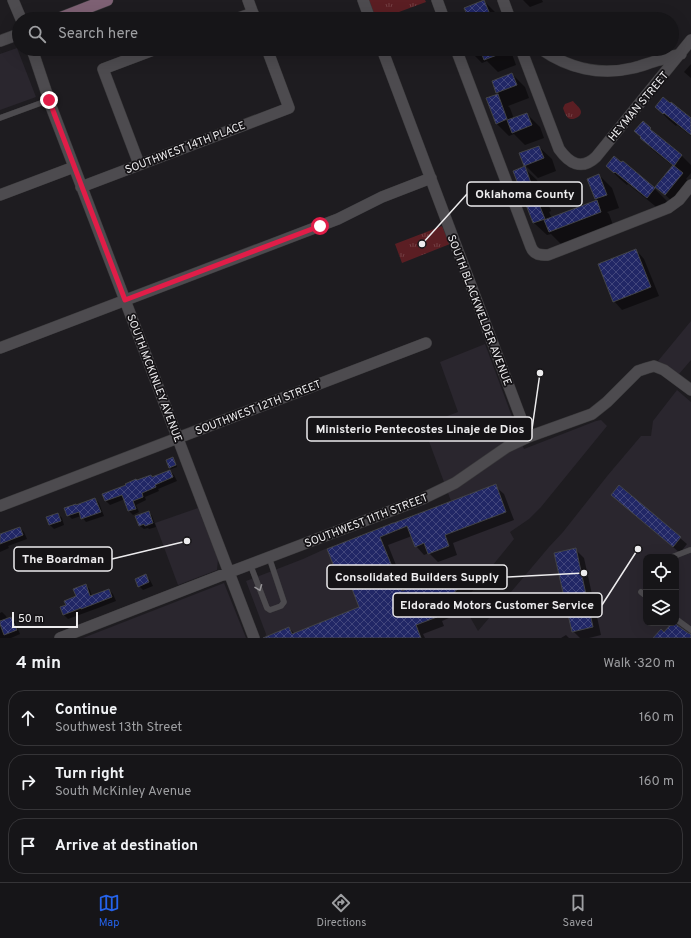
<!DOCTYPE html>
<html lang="en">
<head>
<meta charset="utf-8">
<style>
	body { margin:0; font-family:Overpass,sans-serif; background:#1f1e21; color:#f1f3f6 }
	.controls { position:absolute; right:12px; bottom:12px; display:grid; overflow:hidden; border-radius:8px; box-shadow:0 4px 16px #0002 }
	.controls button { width:36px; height:36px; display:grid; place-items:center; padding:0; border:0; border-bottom:1px solid #353437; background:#161518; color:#f1f3f6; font:20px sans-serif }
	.scale { position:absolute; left:12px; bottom:10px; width:66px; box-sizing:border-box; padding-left:4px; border:2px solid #edecee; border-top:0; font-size:11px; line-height:14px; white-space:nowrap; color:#edecee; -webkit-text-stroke:3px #151316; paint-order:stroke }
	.stop { position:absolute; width:12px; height:12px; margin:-9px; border:3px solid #e11d48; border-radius:50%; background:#fff }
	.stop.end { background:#e11d48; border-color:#fff; box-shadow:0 1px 4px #0008 }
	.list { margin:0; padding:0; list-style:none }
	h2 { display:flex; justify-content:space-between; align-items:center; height:52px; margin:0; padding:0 16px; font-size:17px }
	h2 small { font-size:13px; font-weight:400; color:#9e9fa2 }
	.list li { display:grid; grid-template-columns:26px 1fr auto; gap:12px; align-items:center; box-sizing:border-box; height:56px; margin:0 8px 8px; padding:0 8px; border:1px solid #353437; border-radius:16px }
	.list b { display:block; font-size:15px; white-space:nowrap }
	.list p { margin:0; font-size:13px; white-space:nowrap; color:#9e9fa2 }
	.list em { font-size:13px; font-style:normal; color:#9e9fa2 }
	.icon { flex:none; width:22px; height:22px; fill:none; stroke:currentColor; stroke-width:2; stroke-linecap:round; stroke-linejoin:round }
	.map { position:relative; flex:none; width:691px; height:638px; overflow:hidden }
	.search { position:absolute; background:#161518; box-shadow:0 4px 16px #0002; left:12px; right:12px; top:12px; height:44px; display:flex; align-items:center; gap:10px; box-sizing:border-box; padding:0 14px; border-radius:22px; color:#9e9fa2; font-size:15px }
	.sheet { height:244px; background:#161518 }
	nav { display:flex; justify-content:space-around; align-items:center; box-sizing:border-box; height:56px; border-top:1px solid #353437; background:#161518; font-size:11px; color:#9e9fa2 }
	nav a { display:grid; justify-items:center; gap:2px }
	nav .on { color:#2563eb }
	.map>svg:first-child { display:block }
	.built { fill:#2a262e; fill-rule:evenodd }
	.park { fill:url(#park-tufts) }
	.shadow { fill:#0007 }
	.building { fill:url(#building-cross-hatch); stroke:#424347 }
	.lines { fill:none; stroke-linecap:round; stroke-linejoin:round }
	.lane-casing { stroke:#3a393b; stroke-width:6 }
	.street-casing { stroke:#3a393b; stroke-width:12 }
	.secondary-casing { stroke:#3a393b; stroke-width:13 }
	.lane { stroke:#4d4b4f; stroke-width:5.5 }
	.street { stroke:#4d4b4f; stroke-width:11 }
	.secondary { stroke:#7e6174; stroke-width:12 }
	.oneway { stroke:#959397 }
	.route { stroke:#e11d48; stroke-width:5 }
	.labels { text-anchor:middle; stroke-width:3.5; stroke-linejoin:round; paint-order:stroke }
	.street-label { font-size:11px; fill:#edecee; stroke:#151316 }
	.leader { fill:none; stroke:#edecee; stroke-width:1.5 }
	.callout-dot { fill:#edecee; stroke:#151316; stroke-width:1.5 }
	.callout { fill:#151316; stroke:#edecee; stroke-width:1.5 }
	.callout-label { font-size:12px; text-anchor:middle; font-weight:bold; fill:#edecee }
</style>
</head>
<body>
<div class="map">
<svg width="691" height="638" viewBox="0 0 691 638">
	<defs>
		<pattern id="park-tufts" width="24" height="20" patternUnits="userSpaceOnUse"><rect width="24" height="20" fill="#5b1e23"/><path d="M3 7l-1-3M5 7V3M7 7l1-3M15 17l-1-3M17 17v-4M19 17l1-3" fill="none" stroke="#733f43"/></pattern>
		<pattern id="building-cross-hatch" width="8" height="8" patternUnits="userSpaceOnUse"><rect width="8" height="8" fill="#212766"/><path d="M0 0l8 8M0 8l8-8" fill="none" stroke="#42467c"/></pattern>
	</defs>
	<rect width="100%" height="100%" fill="#1e1c20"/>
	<path class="built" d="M 17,48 L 36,97 L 0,110 L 0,54 Z
		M 691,321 L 691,360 L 679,374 L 658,361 Z
		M 485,344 L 524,449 L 596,421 L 601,420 L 607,426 L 541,507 L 529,519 L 510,532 L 514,539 L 462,603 L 478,631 L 549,547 L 563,532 L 608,475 L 641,436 L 651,436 L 653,421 L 677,390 L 691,402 L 691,638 L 265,638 L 266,634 L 246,581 L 303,559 L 325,549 L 451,501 L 423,425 L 458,412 L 440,362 ZM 646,557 L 676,557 L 676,623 L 646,623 Z
		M 198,508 L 218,559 L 217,570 L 178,585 L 155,523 Z
		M 224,583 L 246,638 L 83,638 L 206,590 Z"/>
	<path class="park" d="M 368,0 L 425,0 L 426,2 L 380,19 L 376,19 Z
		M 573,101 C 575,104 581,108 581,112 C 581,117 572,121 568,118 C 566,116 564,111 563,108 L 565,104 Z
		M 442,226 L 450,244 L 402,263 L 395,244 Z"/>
	<path class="shadow" d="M 523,0 L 542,0 L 543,2 L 530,7 Z
		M 484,1 L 497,14 L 499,19 L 470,19 L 466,8 Z
		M 468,49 L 507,49 L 512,54 L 516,65 L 498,72 L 487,61 L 482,63 Z
		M 691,64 L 691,80 L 691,78 L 684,72 Z
		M 512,74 L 525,87 L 529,98 L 508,106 L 510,108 L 514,119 L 527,114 L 540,127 L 544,138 L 525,145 L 514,134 L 509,136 L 496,123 L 487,99 L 499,94 L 497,92 Z
		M 656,107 L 691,119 L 691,136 L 677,125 L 676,126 L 669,120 Z
		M 650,128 L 662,140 L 682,156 L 691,165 L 691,173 L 686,179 L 691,183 L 678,207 L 656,186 L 673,166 L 654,151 L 641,138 Z
		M 539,147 L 552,159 L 556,171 L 538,178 L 525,165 Z
		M 623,162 L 655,189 L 667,201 L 660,210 L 628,184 L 627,185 L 620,179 L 607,166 L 622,164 Z
		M 524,168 L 537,180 L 543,196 L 546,199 L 551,211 L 549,212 L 552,218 L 598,201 L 596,199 L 588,179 L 599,175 L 612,188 L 619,208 L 607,212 L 609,214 L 613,225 L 562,245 L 551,234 L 547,235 L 534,223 Z
		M 636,250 L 644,259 L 659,296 L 622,310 L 614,301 Z
		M 174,460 L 177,467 L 171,469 L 170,467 Z
		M 170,471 L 174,475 L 177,481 L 158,489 L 159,491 L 145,497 L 146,500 L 136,505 L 139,512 L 133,515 L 129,511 L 125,499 L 110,505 L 106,501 L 104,494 L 151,476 L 153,478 Z
		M 495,486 L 504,494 L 514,520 L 453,543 L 457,555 L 438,562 L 429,553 L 424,555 L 416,546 L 412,536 L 388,545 L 406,590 L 461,568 L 469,577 L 474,589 L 455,609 L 458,614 L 442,621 L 444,626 L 423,634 L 425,638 L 271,638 L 289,628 L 295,634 L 360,608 L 348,576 L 345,577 L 336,569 L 328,550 Z
		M 620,487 L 687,544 L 680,553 L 619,501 Z
		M 95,499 L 99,503 L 104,516 L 86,522 L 81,516 L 72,519 L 68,515 L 77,506 Z
		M 149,512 L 152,516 L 156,527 L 149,529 L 148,528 L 144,529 L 140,526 L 136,517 Z
		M 58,514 L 62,518 L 64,525 L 54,529 L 50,525 L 48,518 Z
		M 20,528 L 24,532 L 27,539 L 8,546 L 9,548 L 0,552 L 0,534 L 1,533 L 2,535 Z
		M 575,549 L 584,558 L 601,635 L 589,638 L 580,638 L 573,631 Z
		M 146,576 L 150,580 L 153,586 L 143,590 L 139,586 Z
		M 86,585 L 90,590 L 92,596 L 109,590 L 113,594 L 116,601 L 98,608 L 68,619 L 64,615 L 67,606 L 77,596 Z
		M 2,612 L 6,616 L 7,619 L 11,618 L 15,622 L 20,634 L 11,638 L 0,638 L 0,613 Z
		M 566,635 L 569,638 L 561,638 Z"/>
	<path class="building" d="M 484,0 L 489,12 L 469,19 L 464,8 Z
		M 480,49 L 510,49 L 510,50 L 484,60 Z
		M 512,73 L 517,85 L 496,93 L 492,81 Z
		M 498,94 L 507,119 L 496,124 L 486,98 Z
		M 663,97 L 670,103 L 671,102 L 691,118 L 691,135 L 664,113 L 663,114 L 655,107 Z
		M 527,113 L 532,125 L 512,133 L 507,120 Z
		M 643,121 L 651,128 L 650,129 L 682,155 L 674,166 L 640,138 L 641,137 L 634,131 Z
		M 539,146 L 544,158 L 524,166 L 519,153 Z
		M 614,156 L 621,162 L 623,161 L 655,188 L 647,198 L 615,172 L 614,173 L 606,166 Z
		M 673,165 L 683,173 L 665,195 L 655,187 Z
		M 525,166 L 532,186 L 534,185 L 539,198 L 537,199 L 545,219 L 533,223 L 513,171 Z
		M 599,174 L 607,195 L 595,199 L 587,179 Z
		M 597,200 L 601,212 L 549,232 L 544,220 Z
		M 636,249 L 651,287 L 613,302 L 598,264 Z
		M 173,457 L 176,465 L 169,468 L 166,460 Z
		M 170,470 L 173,477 L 155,485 L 156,487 L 142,493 L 143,497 L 133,501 L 136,509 L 128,511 L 122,495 L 105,501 L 102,494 L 126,485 L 125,484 L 136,479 L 137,480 L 151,475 L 152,477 Z
		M 496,484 L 506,512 L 445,535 L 449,546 L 428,554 L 424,543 L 415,547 L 407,526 L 380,537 L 402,591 L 461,567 L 466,580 L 447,600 L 450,606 L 435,612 L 437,617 L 416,625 L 421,638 L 263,638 L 289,627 L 292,634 L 359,607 L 343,566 L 335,569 L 327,549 L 393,523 L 394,523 Z
		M 619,485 L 681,537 L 673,547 L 611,495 Z
		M 95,498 L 101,512 L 81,519 L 79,512 L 67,516 L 64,508 L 76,504 L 76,505 Z
		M 149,511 L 153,523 L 145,526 L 144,524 L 139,526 L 135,516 Z
		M 58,513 L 61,521 L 49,525 L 46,517 Z
		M 20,527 L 23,535 L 0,544 L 0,534 Z
		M 576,548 L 593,627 L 572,632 L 554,553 Z
		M 146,574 L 149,582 L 138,587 L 135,579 Z
		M 86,584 L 90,596 L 109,589 L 112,597 L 81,609 L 81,608 L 63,615 L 60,607 L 66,605 L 64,601 L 76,596 L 73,589 Z
		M 11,617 L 17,630 L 4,635 L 0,624 L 0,621 Z
		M 672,623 L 674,623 L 688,633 L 691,634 L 691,638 L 653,638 L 661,629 L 664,632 Z"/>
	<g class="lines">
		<g class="lane-casing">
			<path id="lane" d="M 0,118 L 49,100
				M 672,557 L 690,550 L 691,550
				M 250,564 L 267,608 L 270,610 L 281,606 L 284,602 L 269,557
				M 641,592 L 646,596
				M 676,619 L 691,630"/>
		</g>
		<g class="street-casing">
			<path id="street" d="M 13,0 L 21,19
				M 248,0 L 255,19
				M 363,0 L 370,19
				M 437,0 L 444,19
				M 503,0 L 510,19
				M 236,19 L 253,13
				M 0,41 L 19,34
				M 32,49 L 52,109 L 254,638
				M 382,49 L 528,437
				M 456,49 L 531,247 C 534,255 540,255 548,255 L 668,208 L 679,200 L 691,185
				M 521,49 L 559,149 C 569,163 581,171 596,157 L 691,40
				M 541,49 C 568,68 600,76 633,68 C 642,66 651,62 660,60 C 666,57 674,56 681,54
				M 139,164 L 103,69 L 156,49
				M 81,187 L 289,108 L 267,49
				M 0,195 L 74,167
				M 0,348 L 338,219 L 382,197 L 431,178
				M 0,506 L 426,343
				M 60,638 L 230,572 L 422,499 L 455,483 L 507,447 L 528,437 L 592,414 L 607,402 L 638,371 L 647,368 L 654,366 L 664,370 L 691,390"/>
		</g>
		<g class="secondary-casing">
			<path id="secondary" d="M 58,19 L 107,0"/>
		</g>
		<use href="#lane" class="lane"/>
		<use href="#street" class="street"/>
		<use href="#secondary" class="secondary"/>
	</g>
	<defs><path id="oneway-chevron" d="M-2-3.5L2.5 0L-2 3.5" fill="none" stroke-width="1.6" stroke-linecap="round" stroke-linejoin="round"/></defs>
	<use class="oneway" href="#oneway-chevron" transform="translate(259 588) rotate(69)"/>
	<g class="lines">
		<path class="route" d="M 49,100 L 125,300 L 320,226"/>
	</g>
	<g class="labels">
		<g class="street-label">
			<text transform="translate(638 106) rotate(-50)" y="4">HEYMAN STREET</text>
			<text transform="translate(185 147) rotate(-21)" y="4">SOUTHWEST 14TH PLACE</text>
			<text transform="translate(480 310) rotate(69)" y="4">SOUTH BLACKWELDER AVENUE</text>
			<text transform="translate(155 378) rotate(69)" y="4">SOUTH MCKINLEY AVENUE</text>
			<text transform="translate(258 407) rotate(-21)" y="4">SOUTHWEST 12TH STREET</text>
			<text transform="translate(366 520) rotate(-21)" y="4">SOUTHWEST 11TH STREET</text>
		</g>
	</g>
	<path class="leader" d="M422 244L467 194M540 373L532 429M187 541L112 559M584 573L507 577M638 549L602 605"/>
	<g class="callout-dot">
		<circle cx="422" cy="244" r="4"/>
		<circle cx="540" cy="373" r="4"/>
		<circle cx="187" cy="541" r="4"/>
		<circle cx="584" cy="573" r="4"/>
		<circle cx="638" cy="549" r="4"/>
	</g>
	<g class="callout">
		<rect x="467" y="182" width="115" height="24" rx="4"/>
		<rect x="307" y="417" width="225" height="24" rx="4"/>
		<rect x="14" y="547" width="98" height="24" rx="4"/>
		<rect x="327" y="565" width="180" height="24" rx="4"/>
		<rect x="393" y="593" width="209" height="24" rx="4"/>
	</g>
	<g class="callout-label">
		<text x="525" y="198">Oklahoma County</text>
		<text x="420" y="433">Ministerio Pentecostes Linaje de Dios</text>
		<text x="63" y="563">The Boardman</text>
		<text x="417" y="581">Consolidated Builders Supply</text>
		<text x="497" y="609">Eldorado Motors Customer Service</text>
	</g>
</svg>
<div class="controls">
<button><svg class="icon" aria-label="locate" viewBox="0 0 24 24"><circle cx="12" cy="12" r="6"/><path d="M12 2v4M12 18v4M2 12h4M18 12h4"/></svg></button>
<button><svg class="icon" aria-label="layers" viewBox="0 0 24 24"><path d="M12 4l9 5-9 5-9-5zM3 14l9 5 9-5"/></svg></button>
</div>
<div class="scale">50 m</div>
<div class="stop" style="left:320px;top:226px"></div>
<div class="stop end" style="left:49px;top:100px"></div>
<div class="search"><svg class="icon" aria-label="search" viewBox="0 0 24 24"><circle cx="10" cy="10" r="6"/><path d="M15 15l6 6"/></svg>Search here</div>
</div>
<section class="sheet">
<h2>4 min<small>Walk · 320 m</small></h2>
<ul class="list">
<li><svg class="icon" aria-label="ahead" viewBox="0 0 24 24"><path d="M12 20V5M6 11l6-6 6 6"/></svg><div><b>Continue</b><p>Southwest 13th Street</p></div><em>160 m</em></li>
<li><svg class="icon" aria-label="right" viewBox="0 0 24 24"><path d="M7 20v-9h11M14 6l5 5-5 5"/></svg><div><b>Turn right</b><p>South McKinley Avenue</p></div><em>160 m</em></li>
<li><svg class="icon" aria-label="arrive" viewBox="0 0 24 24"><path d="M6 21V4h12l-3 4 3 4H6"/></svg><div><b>Arrive at destination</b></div></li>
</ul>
</section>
<nav>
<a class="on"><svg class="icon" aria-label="map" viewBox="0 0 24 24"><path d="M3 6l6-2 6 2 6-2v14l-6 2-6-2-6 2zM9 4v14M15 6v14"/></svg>Map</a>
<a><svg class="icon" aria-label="directions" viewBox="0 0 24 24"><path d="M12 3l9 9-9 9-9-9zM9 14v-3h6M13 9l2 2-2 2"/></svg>Directions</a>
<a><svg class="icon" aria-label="saved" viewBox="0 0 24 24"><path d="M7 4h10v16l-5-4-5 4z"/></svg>Saved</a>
</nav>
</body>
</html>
